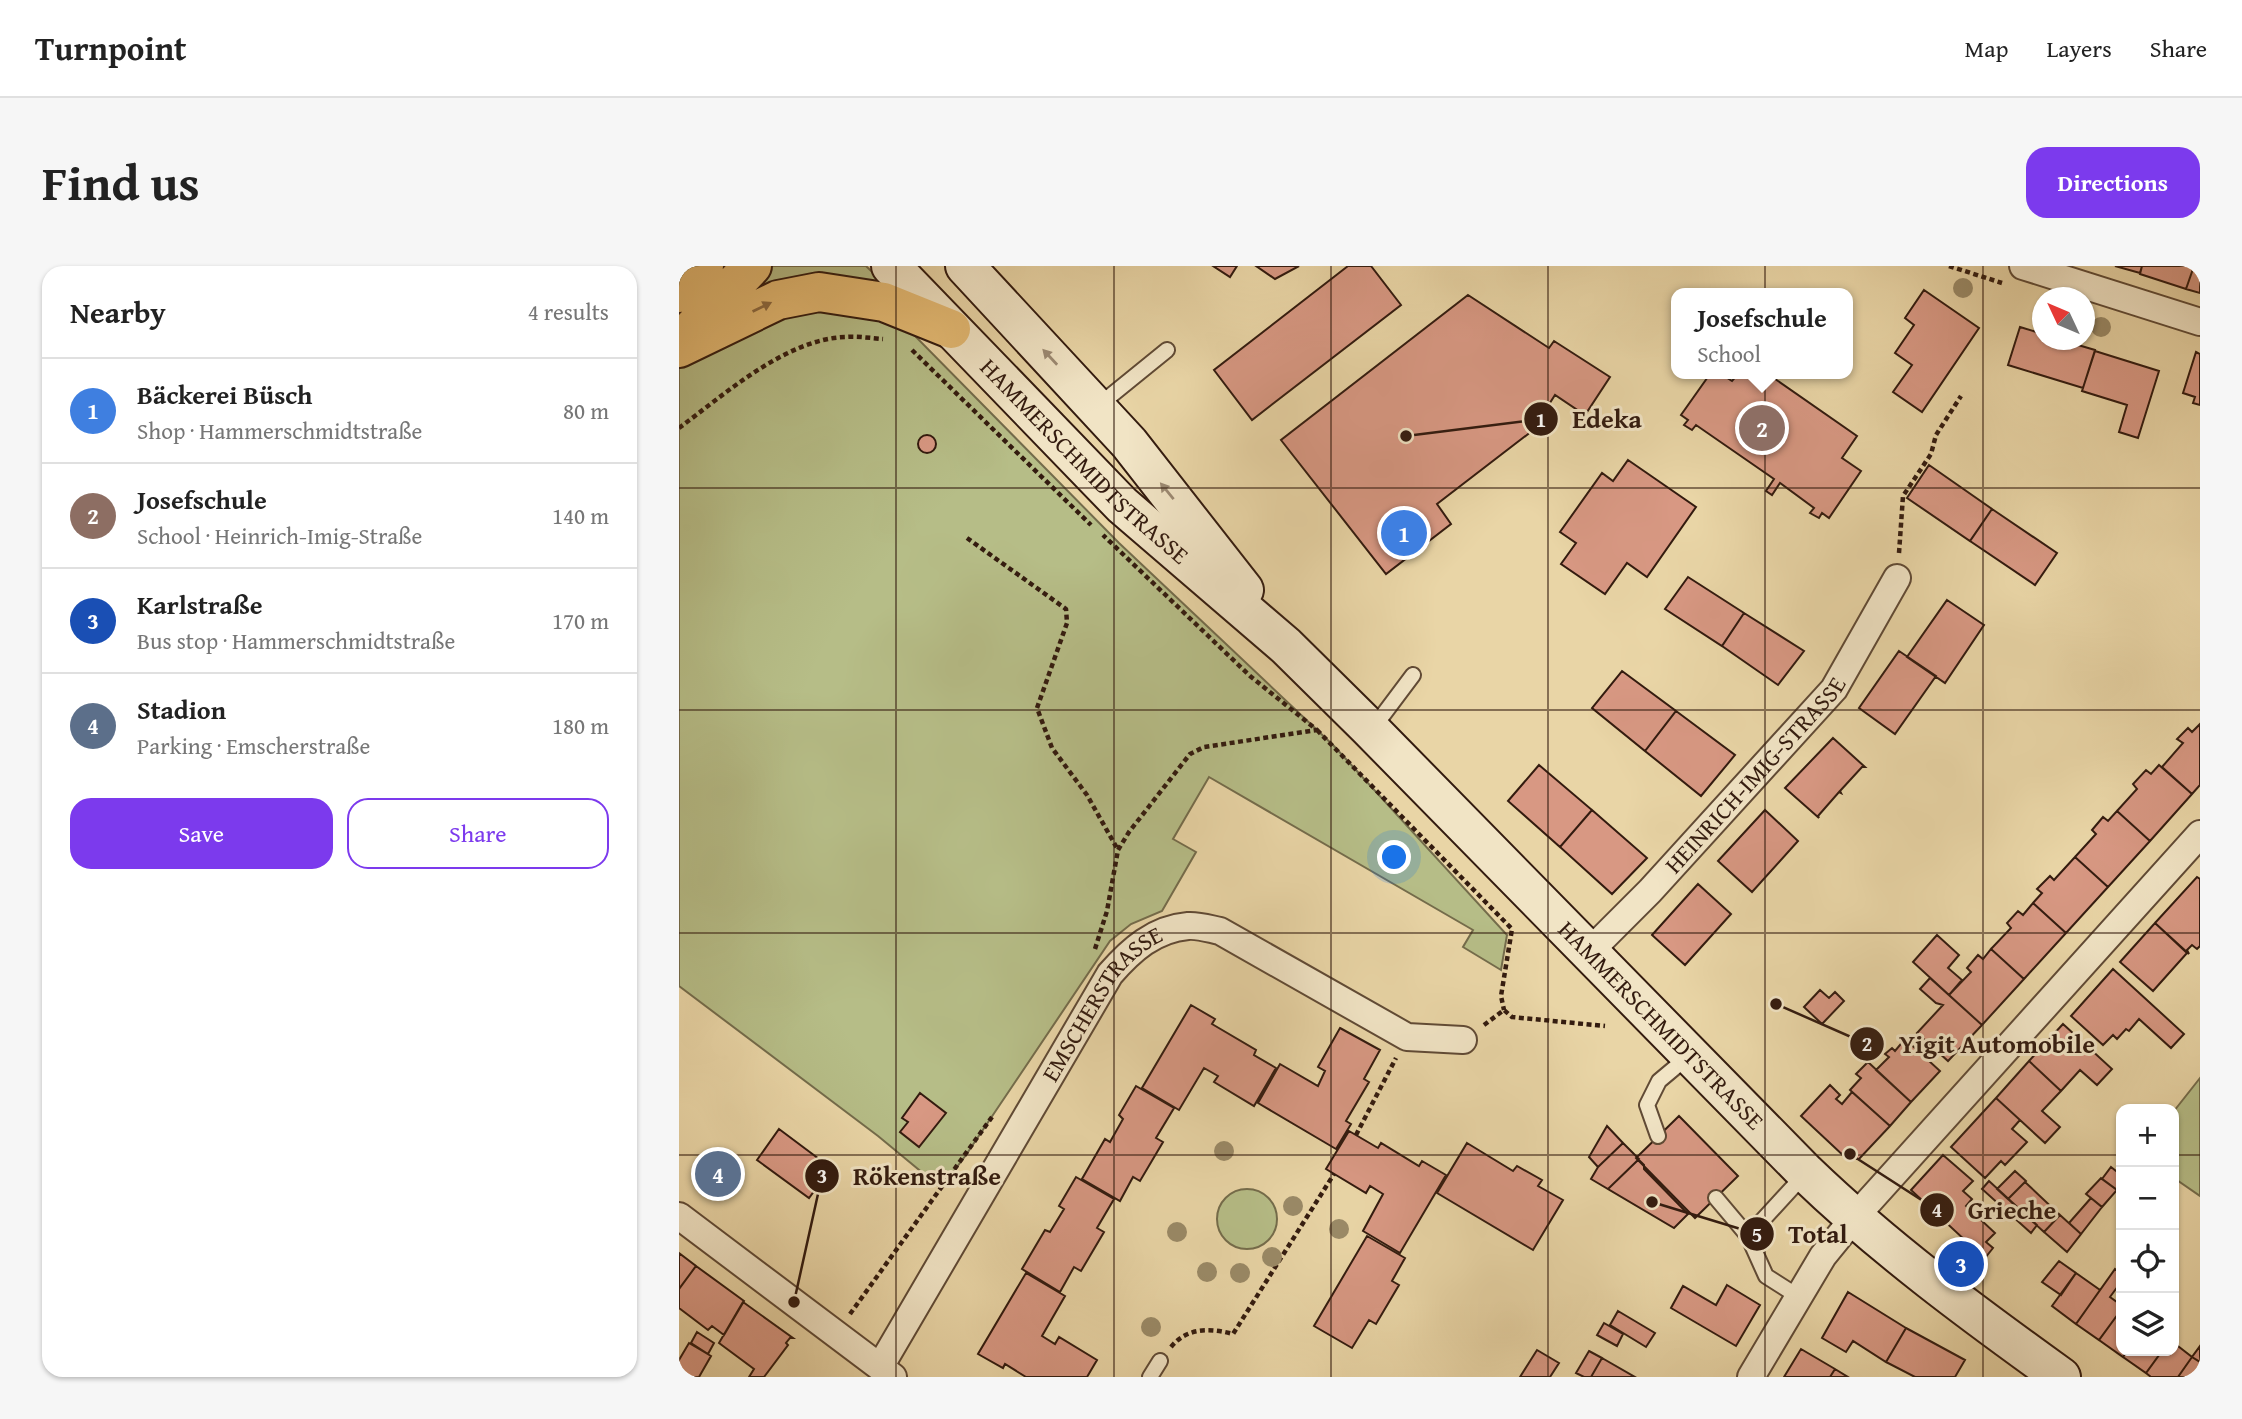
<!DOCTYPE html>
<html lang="en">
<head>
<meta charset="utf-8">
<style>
	body { margin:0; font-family:"Gentium Book Plus",serif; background:#f6f6f6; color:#222 }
	.controls { position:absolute; right:21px; bottom:21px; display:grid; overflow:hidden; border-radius:14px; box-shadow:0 2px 5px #0004 }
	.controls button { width:63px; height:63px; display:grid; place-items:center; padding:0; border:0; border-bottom:2px solid #e0e0e0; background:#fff; color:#222; font:35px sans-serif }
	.compass { position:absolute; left:1353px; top:21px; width:63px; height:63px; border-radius:50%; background:#fff; box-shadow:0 2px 5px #0004; rotate:314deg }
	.you { position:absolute; left:716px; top:592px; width:24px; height:24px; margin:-18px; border:5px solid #fff; border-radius:50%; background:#1a73e8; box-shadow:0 0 0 10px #1a73e833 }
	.badge { display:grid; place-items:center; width:46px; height:46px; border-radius:50%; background:#7c3aed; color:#fff; font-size:23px; font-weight:700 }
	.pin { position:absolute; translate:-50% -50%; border:4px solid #fff; box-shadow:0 2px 7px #0006 }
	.popup { position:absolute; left:992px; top:22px; width:182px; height:91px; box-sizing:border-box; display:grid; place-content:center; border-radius:14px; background:#fff; filter:drop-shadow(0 2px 5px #0005); font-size:23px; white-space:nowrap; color:#767676 }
	.popup b { font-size:26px; color:#222 }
	.popup::after { content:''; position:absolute; left:50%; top:100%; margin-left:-14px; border:14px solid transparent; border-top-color:#fff }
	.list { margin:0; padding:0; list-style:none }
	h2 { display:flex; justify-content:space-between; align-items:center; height:91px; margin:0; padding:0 28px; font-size:30px }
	h2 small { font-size:23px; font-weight:400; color:#767676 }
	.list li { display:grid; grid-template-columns:46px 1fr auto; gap:21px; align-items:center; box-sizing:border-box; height:105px; padding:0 28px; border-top:2px solid #e0e0e0 }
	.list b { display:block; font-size:26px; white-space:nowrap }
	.list p { margin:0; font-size:23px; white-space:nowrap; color:#767676 }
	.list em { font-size:23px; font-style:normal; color:#767676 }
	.actions { display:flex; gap:14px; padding:21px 28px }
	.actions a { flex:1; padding:16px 0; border:2px solid #7c3aed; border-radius:21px; text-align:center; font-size:24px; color:#7c3aed }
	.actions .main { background:#7c3aed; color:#fff }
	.icon { flex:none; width:38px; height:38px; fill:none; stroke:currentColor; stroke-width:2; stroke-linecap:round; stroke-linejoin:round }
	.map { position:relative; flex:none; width:1521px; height:1111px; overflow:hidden; border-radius:21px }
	header { display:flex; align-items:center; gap:42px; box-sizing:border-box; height:98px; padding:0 35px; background:#fff; border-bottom:2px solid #e0e0e0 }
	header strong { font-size:33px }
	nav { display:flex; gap:38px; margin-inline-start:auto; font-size:24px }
	.intro { display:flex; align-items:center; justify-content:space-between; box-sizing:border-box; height:168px; padding:0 42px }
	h1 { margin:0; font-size:49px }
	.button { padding:18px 32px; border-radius:21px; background:#7c3aed; color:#fff; font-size:24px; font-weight:700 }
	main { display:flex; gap:42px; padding:0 42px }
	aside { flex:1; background:#fff; border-radius:21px; box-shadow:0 2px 5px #0004 }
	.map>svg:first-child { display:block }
	.green { fill:#b6bd87; stroke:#746c4b; stroke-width:2 }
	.building { fill:#d89883; stroke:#331b0f; stroke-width:2 }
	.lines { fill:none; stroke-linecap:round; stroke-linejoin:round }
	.service-casing { stroke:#604a35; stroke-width:18 }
	.minor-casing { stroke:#604a35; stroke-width:30 }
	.secondary-casing { stroke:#331b0f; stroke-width:42 }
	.motorway-casing { stroke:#331b0f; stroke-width:42 }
	.path { stroke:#331b0f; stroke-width:4.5; stroke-dasharray:5 3.5; stroke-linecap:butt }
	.service { stroke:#f1e4c5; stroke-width:14 }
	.minor { stroke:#f1e4c5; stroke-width:26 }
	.secondary { stroke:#f1e4c5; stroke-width:38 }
	.motorway { stroke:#e4ba73; stroke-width:38 }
	.tree { fill:#9a8a67 }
	.oneway { fill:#8c6a41 }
	.oneway2 { fill:#9c8a73 }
	.grid { fill:none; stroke:#331b0f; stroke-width:2; stroke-opacity:0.55 }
	.labels { text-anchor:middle; stroke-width:6; stroke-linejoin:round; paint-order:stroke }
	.street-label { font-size:24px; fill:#331b0f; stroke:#f1e4c5 }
	.leader { fill:none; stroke:#331b0f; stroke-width:2.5 }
	.callout-dot { fill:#331b0f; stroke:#f1e4c5; stroke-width:2.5 }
	.mark-label { font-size:21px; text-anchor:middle; font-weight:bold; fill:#fff }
	.callout-label { font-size:26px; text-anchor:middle; font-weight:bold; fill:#331b0f; stroke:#f1e4c5; stroke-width:6; stroke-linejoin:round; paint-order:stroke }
</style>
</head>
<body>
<header>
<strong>Turnpoint</strong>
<nav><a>Map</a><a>Layers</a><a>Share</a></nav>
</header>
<div class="intro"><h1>Find us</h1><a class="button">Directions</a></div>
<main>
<aside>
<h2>Nearby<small>4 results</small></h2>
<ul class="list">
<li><span class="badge" style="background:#3f7fe0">1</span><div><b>Bäckerei Büsch</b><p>Shop · Hammerschmidtstraße</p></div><em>80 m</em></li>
<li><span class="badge" style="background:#8d6e63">2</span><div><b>Josefschule</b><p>School · Heinrich-Imig-Straße</p></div><em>140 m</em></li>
<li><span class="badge" style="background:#1a4fb4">3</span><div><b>Karlstraße</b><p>Bus stop · Hammerschmidtstraße</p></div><em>170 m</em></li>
<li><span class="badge" style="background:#5c6f8a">4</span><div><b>Stadion</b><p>Parking · Emscherstraße</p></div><em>180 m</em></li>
</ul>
<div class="actions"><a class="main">Save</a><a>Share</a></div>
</aside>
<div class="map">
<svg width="1521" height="1111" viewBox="0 0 1521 1111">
	<rect width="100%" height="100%" fill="#e9d5a6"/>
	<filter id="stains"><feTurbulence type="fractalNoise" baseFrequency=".00286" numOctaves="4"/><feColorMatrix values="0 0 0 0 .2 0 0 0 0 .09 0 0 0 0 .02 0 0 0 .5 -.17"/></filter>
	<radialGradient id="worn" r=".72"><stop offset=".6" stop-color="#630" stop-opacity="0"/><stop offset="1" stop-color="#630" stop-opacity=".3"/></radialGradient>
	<path class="green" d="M 0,0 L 187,0 L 218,30 L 234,68 L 440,277 L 655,480 L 828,669 L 822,704 L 784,681 L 794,664 L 530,511 L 494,573 L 517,586 L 483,645 L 452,658 L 431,675 L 287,889 L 262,922 L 199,870 L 0,720 Z
		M 1521,812 L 1521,930 L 1495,912 L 1495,845 Z
		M538 953a30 30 0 1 1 60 0a30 30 0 1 1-60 0Z"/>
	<path class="building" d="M 534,0 L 558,0 L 551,11 Z
		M 577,0 L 620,0 L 596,13 Z
		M 669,0 L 692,0 L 722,39 L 573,154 L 535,104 Z
		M 1436,0 L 1463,0 L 1461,7 Z
		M 1463,0 L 1515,0 L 1507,23 L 1461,8 Z
		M 1515,0 L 1521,0 L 1521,27 L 1507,23 Z
		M 1245,24 L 1300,62 L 1243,146 L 1214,126 L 1233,99 L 1216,87 L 1235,59 L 1226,52 Z
		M 789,29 L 870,82 L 875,75 L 931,111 L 906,149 L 876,129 L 853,165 L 758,238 L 772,258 L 707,308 L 602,174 Z
		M 1341,61 L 1364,68 L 1364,74 L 1382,74 L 1416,84 L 1404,122 L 1329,99 Z
		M 1416,85 L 1480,105 L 1459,172 L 1440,166 L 1448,139 L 1403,125 Z
		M 1517,86 L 1521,88 L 1521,139 L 1514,137 L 1516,131 L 1504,127 Z
		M 1031,108 L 1042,108 L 1053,115 L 1059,108 L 1089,108 L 1178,170 L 1163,192 L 1182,205 L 1150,252 L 1143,247 L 1140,252 L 1131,247 L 1135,242 L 1101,217 L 1093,229 L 1087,225 L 1095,213 L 1017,159 L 1013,164 L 1005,159 L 1009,154 L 1002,149 Z
		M239 178a9 9 0 1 1 18 0a9 9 0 1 1-18 0Z
		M 949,194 L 1017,241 L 968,311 L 948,297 L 926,328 L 882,298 L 897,277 L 881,266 L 923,207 L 934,215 Z
		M 1250,199 L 1313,243 L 1291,275 L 1228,232 Z
		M 1313,243 L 1378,287 L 1356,319 L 1291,275 Z
		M 1009,311 L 1065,347 L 1043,380 L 986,343 Z
		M 1268,334 L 1305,359 L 1266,417 L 1228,391 Z
		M 1065,347 L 1125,385 L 1099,419 L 1043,380 Z
		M 1220,385 L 1257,410 L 1216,468 L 1180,442 Z
		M 943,405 L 997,445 L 966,485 L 913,442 Z
		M 997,445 L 1056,489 L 1022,530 L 966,485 Z
		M 1521,458 L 1521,519 L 1513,528 L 1483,501 L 1504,477 L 1498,473 L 1509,462 L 1513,466 Z
		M 1154,472 L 1186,501 L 1183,501 L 1161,525 L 1162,527 L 1160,526 L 1139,550 L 1140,552 L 1106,522 Z
		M 860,499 L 913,544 L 881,581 L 829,535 Z
		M 1480,499 L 1513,528 L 1471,575 L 1438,545 L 1458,523 L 1454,518 L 1467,504 L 1472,508 Z
		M 913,544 L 968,592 L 933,628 L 881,581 Z
		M 1086,544 L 1119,575 L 1073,626 L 1039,595 Z
		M 1438,545 L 1471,575 L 1429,621 L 1396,591 L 1417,568 L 1413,564 L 1424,551 L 1429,555 Z
		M 1396,591 L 1429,621 L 1387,667 L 1354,637 L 1363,627 L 1358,623 L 1371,610 L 1375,614 Z
		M 1518,611 L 1521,613 L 1521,680 L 1518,683 L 1513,679 L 1508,684 L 1510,688 L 1476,657 Z
		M 1019,618 L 1052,648 L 1006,699 L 973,669 Z
		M 1354,637 L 1387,667 L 1345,713 L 1312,683 L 1332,662 L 1328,657 L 1339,645 L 1344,649 Z
		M 1476,657 L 1508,687 L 1474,725 L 1441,696 Z
		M 1258,669 L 1280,689 L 1269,702 L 1283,714 L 1270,729 L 1234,696 Z
		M 1312,683 L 1345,713 L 1303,759 L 1270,729 L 1292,706 L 1288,702 L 1299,689 L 1304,693 Z
		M 1434,703 L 1505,768 L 1492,782 L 1460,753 L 1450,765 L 1447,763 L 1438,773 L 1434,769 L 1424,779 L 1392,750 Z
		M 1251,712 L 1303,759 L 1269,795 L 1238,767 L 1264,739 L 1257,737 L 1241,723 Z
		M 1141,724 L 1150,732 L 1156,726 L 1165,735 L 1143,758 L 1125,741 Z
		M 512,739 L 536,753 L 533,758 L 577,784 L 575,789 L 597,802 L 575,840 L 535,816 L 539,810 L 525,802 L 500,844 L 463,822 Z
		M 1384,758 L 1433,803 L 1418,819 L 1401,804 L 1382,825 L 1350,795 Z
		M 661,762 L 701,784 L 685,813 L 690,816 L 667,855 L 672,858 L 657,883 L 579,837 L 601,798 L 639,820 L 646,805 L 639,801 Z
		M 1226,773 L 1261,805 L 1232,836 L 1197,804 L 1210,791 L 1206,788 L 1213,782 L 1216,785 Z
		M 1350,795 L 1382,825 L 1363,845 L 1381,861 L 1366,877 L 1317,832 Z
		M 1189,796 L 1232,836 L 1211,860 L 1171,824 L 1182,812 L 1177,808 Z
		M 1151,819 L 1161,829 L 1157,833 L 1163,838 L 1173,826 L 1211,860 L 1180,893 L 1168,893 L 1122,850 Z
		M 457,820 L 495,842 L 477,872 L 484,876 L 461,915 L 454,911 L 441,935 L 403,913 L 426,873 L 431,876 L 444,853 L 440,849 Z
		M 241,827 L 267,847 L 240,881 L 221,866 L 229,856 L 223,852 Z
		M 1317,832 L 1341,854 L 1333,863 L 1348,876 L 1326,899 L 1322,895 L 1306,912 L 1272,881 Z
		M 1000,850 L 1059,910 L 1016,952 L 957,892 Z
		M 928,860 L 944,877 L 919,901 L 910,891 Z
		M 100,863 L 152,902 L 130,932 L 78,894 Z
		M 670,865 L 699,882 L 702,877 L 740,900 L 743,895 L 767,909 L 721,987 L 684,965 L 704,928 L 691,920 L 687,927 L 647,903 Z
		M 788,877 L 834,905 L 838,900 L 863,914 L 859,920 L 884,934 L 854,984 L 758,927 Z
		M 944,877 L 960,893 L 929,923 L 912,913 L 919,901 Z
		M 1264,889 L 1294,915 L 1284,925 L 1293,933 L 1287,940 L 1316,967 L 1307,976 L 1314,982 L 1298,1002 L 1279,986 L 1288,976 L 1232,924 Z
		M 958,895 L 961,895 L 965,899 L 965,903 L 1009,948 L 995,962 L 929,923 Z
		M 1432,901 L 1442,909 L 1442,916 L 1438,924 L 1423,913 Z
		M 1336,905 L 1347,915 L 1329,933 L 1318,923 Z
		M 397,911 L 435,933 L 418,962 L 425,966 L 402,1005 L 395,1001 L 381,1026 L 343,1003 L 366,964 L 371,966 L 385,943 L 380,940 Z
		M 1422,912 L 1438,924 L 1423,941 L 1407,928 Z
		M 1310,915 L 1358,959 L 1352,967 L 1303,923 Z
		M 1346,916 L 1381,949 L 1365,966 L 1329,933 Z
		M 1412,932 L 1423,941 L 1402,968 L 1390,957 Z
		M 1381,949 L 1402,968 L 1388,986 L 1365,966 Z
		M 688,970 L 726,992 L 713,1015 L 720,1019 L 697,1058 L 690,1054 L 673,1082 L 635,1060 Z
		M 0,987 L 17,1000 L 0,1023 Z
		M 1380,995 L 1397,1007 L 1382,1029 L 1363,1016 Z
		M 17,1000 L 65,1035 L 45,1069 L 33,1060 L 29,1064 L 0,1042 L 0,1023 Z
		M 1436,1003 L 1442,1008 L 1442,1016 L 1431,1031 L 1442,1039 L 1442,1044 L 1420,1074 L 1397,1058 Z
		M 347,1007 L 386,1030 L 363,1070 L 376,1078 L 380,1071 L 418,1094 L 408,1111 L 347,1111 L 326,1098 L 324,1102 L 299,1088 Z
		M 1397,1007 L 1421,1024 L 1397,1058 L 1373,1040 Z
		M 1048,1019 L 1081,1039 L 1057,1080 L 992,1042 L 1004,1020 L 1037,1039 Z
		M 1169,1026 L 1227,1062 L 1207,1096 L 1174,1075 L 1167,1086 L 1143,1072 Z
		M 64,1036 L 114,1072 L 111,1072 L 107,1077 L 109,1079 L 85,1111 L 70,1111 L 75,1103 L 40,1077 Z
		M 1442,1044 L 1442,1085 L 1448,1085 L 1444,1091 L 1420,1074 Z
		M 939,1045 L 976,1067 L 967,1081 L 931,1059 Z
		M 925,1057 L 944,1068 L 938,1080 L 918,1069 Z
		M 1227,1062 L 1286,1094 L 1276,1111 L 1236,1111 L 1207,1096 Z
		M 18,1066 L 35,1077 L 29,1088 L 12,1077 Z
		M 10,1077 L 32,1090 L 20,1111 L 0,1111 L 0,1094 Z
		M 1495,1077 L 1513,1091 L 1499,1111 L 1472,1111 L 1467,1107 L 1483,1085 L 1495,1085 Z
		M 1521,1080 L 1521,1096 L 1513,1091 Z
		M 1122,1083 L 1156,1103 L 1151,1111 L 1105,1111 Z
		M 858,1084 L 880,1097 L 871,1111 L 841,1111 Z
		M 910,1085 L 923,1092 L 912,1111 L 905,1111 L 897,1107 Z
		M 1448,1085 L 1483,1085 L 1467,1107 L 1444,1091 Z
		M 1513,1091 L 1521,1096 L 1521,1111 L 1499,1111 Z
		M 923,1092 L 956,1111 L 912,1111 Z
		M 1156,1103 L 1169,1111 L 1151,1111 Z"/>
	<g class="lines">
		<g class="service-casing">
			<path id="service" d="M 419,140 L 488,84
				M 690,461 L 704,449 L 734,409
				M 979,870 L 968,839 L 980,815 L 1011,789
				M 1037,932 L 1069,970 L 1087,1010 L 1120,1031
				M 1069,970 L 1125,909
				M 471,1111 L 481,1095"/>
		</g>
		<g class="minor-casing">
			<g id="minor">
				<path d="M 1344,0 L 1521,56"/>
				<path id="s1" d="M 910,686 L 971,625 L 1155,423 L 1218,312"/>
				<path d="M 0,950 L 214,1111"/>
				<path id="s2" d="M 201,1101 L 431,708 C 452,684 475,663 509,660 C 519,659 531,663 541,665 L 728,771 L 784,774"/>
				<path d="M 1072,1111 L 1144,990 L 1175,952 L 1521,568"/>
			</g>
		</g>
		<g class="secondary-casing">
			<g id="secondary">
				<path id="s3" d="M 212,0 L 443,239 L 607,380 L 689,461 L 1127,907 C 1206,983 1293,1047 1382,1111"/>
				<path d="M 286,0 L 450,177 L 565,324"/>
			</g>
		</g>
		<g class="motorway-casing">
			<path id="motorway" d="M 0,27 L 25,0
				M 9,67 L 73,0
				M 0,82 L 99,34 L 140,26 L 205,36 L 272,63"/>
		</g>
		<path class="path" d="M 1270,0 L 1323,17
			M 233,84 L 412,259
			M 0,162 C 46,128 107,73 166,71 C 178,70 191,72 204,73
			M 288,272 L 387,343 L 388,357 L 358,442 L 373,482 L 408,529 L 439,584
			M 1220,287 L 1224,230 L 1252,188 L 1257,169 L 1282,130
			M 638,464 L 833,663 L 822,730 L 825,744
			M 416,683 L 428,645 L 439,584 L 450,566 L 511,488 L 525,481 L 638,464 L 571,410 L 424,269
			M 805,759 L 825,744 L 833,751 L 926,760
			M 677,869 L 717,792
			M 171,1048 L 313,851
			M 492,1081 C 508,1061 532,1062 554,1068 L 655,908"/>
		<use href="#service" class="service"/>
		<use href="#minor" class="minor"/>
		<use href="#secondary" class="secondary"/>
		<use href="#motorway" class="motorway"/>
	</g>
	<g class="tree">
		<circle cx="1284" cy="22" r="10"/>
		<circle cx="1422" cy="61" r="10"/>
		<circle cx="545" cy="885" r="10"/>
		<circle cx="614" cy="940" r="10"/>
		<circle cx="660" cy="963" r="10"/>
		<circle cx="498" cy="966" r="10"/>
		<circle cx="593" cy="991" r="10"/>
		<circle cx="528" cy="1006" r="10"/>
		<circle cx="561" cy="1007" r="10"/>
		<circle cx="472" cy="1061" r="10"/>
	</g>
	<defs><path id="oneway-solid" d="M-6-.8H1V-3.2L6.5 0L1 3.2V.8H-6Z" transform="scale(1.75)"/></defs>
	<use class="oneway" href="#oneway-solid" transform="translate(83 41) rotate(-26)"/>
	<g class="oneway2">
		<use href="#oneway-solid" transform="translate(371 91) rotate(-133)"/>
		<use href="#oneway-solid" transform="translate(488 225) rotate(-129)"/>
	</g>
	<path class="grid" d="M 217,0 L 217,1111M 435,0 L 435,1111M 652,0 L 652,1111M 869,0 L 869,1111M 1086,0 L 1086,1111M 1304,0 L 1304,1111M 0,222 L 1521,222M 0,444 L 1521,444M 0,667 L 1521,667M 0,889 L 1442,889M 1495,889 L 1521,889"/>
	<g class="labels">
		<g class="street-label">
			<text dy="8" stroke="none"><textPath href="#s3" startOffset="275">HAMMERSCHMIDTSTRASSE</textPath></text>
			<text dy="8" stroke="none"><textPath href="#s1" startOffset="243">HEINRICH-IMIG-STRASSE</textPath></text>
			<text dy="8" stroke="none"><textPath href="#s2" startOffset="427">EMSCHERSTRASSE</textPath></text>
			<text dy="8" stroke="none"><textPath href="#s3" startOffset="1082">HAMMERSCHMIDTSTRASSE</textPath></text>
		</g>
	</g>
	<path class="leader" d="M727 170L862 153M1097 738L1188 778M115 1036L143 910M1171 888L1258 944M973 936L1078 968"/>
	<g class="callout-dot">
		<circle cx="727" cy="170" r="7"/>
		<circle cx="1097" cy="738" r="7"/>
		<circle cx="115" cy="1036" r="7"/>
		<circle cx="1171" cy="888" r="7"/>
		<circle cx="973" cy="936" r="7"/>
		<circle cx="862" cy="153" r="18"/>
		<circle cx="1188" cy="778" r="18"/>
		<circle cx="143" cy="910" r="18"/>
		<circle cx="1258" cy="944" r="18"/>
		<circle cx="1078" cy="968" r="18"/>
	</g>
	<g class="mark-label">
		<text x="862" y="161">1</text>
		<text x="1188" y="785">2</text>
		<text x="143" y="917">3</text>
		<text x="1258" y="951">4</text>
		<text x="1078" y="976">5</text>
	</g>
	<g class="callout-label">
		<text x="928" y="162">Edeka</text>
		<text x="1318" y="787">Yigit Automobile</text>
		<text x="248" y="919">Rökenstraße</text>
		<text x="1333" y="953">Grieche</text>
		<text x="1139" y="977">Total</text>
	</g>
	<rect width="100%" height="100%" filter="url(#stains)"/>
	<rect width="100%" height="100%" fill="url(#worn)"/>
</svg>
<div class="controls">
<button>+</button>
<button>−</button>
<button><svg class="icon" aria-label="locate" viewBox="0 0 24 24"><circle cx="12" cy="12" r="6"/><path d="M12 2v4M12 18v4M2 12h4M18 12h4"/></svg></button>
<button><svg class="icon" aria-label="layers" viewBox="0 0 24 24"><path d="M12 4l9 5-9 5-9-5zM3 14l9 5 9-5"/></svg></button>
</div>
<svg class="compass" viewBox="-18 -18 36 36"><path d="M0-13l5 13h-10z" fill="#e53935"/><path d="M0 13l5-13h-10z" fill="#767676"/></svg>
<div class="you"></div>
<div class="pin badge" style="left:725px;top:267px;background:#3f7fe0">1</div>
<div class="pin badge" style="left:1083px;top:162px;background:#8d6e63">2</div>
<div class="popup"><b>Josefschule</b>School</div>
<div class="pin badge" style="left:1282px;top:998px;background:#1a4fb4">3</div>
<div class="pin badge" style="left:39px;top:908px;background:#5c6f8a">4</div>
</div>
</main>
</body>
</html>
